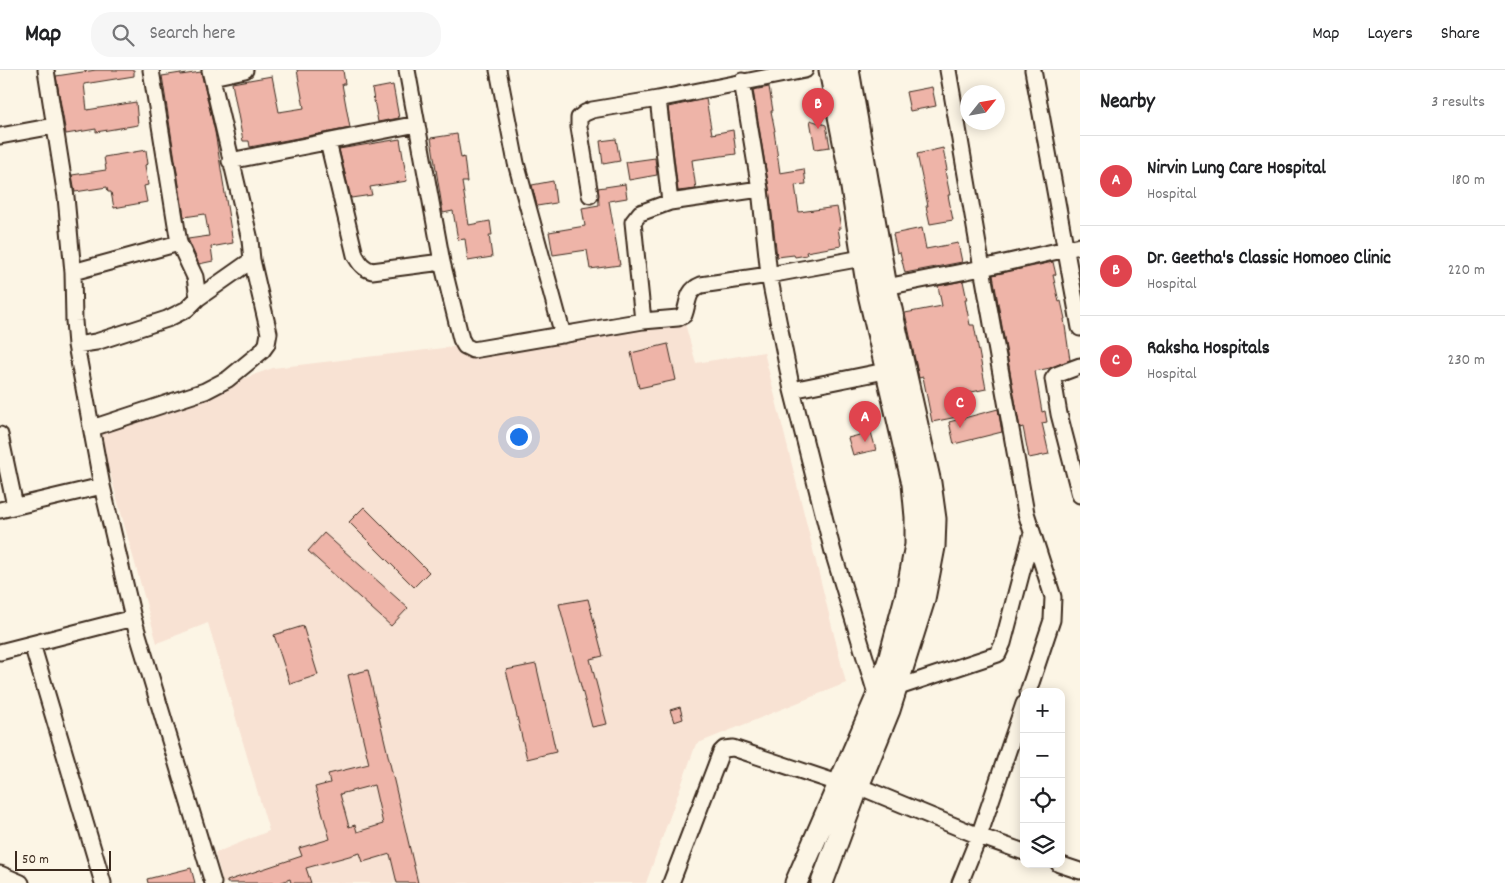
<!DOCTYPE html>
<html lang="en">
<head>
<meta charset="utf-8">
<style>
	body { margin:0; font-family:Dekko,sans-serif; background:#f6f6f6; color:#202124 }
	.controls { position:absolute; right:15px; bottom:15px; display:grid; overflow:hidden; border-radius:10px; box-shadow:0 2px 12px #0003 }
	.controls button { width:45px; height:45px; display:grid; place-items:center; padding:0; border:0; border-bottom:1px solid #e0e0e0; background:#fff; color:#202124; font:25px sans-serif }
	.compass { position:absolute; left:960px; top:15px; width:45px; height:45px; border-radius:50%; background:#fff; box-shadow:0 2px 12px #0003; rotate:59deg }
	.scale { position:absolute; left:15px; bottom:12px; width:96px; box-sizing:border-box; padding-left:5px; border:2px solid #3b2a1e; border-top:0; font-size:14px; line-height:18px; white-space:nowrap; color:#3b2a1e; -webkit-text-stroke:4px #fcf5e5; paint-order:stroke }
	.you { position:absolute; left:518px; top:366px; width:18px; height:18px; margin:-12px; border:4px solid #fff; border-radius:50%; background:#1a73e8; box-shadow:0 0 0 8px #1a73e833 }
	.badge { display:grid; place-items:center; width:32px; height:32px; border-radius:50%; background:#0f766e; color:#fff; font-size:16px; font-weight:700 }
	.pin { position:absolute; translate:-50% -41px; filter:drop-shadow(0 1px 2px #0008) }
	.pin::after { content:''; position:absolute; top:26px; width:18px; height:15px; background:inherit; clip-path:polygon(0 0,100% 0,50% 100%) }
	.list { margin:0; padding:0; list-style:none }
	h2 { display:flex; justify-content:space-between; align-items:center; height:65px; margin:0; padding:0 20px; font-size:21px }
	h2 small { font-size:16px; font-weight:400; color:#757577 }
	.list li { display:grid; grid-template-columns:32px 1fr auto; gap:15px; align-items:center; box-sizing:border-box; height:90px; padding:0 20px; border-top:1px solid #e0e0e0 }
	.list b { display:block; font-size:19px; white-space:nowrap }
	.list p { margin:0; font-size:16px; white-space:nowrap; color:#757577 }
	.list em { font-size:16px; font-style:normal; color:#757577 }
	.icon { flex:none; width:28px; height:28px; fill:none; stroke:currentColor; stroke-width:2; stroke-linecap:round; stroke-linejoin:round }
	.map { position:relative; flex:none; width:1080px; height:813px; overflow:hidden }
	header { display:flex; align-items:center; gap:30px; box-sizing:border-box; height:70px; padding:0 25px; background:#fff; border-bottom:1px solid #e0e0e0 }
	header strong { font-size:24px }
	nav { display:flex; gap:28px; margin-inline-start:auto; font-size:18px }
	.search { width:350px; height:45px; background:#f6f6f6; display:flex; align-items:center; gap:12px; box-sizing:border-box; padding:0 18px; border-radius:20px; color:#757577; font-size:19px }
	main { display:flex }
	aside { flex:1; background:#fff }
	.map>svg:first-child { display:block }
	.built { fill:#f8e2d3 }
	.building { fill:#eeb4a8; stroke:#3b2a1e; fill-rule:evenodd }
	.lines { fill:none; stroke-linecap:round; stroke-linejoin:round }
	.minor-casing { stroke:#3b2a1e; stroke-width:19 }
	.secondary-casing { stroke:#3b2a1e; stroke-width:25 }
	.minor { stroke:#fcf5e5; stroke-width:15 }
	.secondary { stroke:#fcf5e5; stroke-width:21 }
</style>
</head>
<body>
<header>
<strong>Map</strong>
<div class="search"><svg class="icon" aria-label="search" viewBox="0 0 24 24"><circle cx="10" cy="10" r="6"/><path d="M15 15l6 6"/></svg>Search here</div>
<nav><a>Map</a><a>Layers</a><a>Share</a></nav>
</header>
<main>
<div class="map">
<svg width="1080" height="813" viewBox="0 0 1080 813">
	<rect width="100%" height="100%" fill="#fcf5e5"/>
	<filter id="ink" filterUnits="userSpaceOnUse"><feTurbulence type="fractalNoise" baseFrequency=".02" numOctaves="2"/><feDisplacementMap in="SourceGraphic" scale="10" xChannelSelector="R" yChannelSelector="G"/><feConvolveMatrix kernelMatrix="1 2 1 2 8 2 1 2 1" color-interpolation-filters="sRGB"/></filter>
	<g filter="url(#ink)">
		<path class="built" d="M 684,250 L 696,293 L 764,282 L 846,613 L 696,674 L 646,813 L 223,813 L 215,783 L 269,761 L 208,553 L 157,573 L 98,360 L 273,298 Z"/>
		<path class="building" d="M 96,0 L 134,0 L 134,6 L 84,14 L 87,40 L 136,32 L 138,55 L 96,62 L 96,59 L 66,64 L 56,6 Z
			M 297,0 L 343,0 L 345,14 L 342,14 L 350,58 L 250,77 L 249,71 L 243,71 L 232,13 L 272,6 L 279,42 L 304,38 Z
			M 201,2 L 215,62 L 233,173 L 211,177 L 213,191 L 199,194 L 188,169 L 209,166 L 205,144 L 184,147 L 162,6 L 181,3 L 181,5 Z
			M 393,15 L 399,48 L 378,52 L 372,19 Z
			M 769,17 L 773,41 L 771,41 L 775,61 L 774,61 L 780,103 L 804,99 L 806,114 L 795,115 L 799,142 L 837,137 L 841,158 L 838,158 L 841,176 L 806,182 L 807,185 L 795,187 L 794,185 L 777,187 L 769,118 L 753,20 Z
			M 932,17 L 936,36 L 910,41 L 906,22 Z
			M 706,29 L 712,64 L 733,60 L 736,84 L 692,90 L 696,119 L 678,121 L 668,37 Z
			M 810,50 L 826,55 L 830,77 L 815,79 Z
			M 457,64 L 461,88 L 464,87 L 467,112 L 462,112 L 469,155 L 490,151 L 492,165 L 489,165 L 492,187 L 468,191 L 465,169 L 458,170 L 453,141 L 443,143 L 431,68 Z
			M 400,69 L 407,111 L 370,117 L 372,125 L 351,128 L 339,79 Z
			M 616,69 L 620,91 L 603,94 L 600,71 Z
			M 943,78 L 947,100 L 945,101 L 950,125 L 948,125 L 953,150 L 930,154 L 926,136 L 928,136 L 917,84 Z
			M 146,80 L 148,94 L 145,95 L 148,115 L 144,116 L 147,132 L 114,138 L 111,122 L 108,122 L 107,117 L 75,122 L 72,105 L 106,100 L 104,87 Z
			M 655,88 L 657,105 L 629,110 L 626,92 Z
			M 553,111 L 556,133 L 537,136 L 532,115 Z
			M 625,114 L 627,128 L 609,131 L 620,195 L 590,199 L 587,180 L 553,185 L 549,162 L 585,156 L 582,138 L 599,135 L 598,118 Z
			M 922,158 L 926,179 L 958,173 L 962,192 L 905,203 L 900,182 L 897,183 L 893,164 Z
			M 1053,192 L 1056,205 L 1053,205 L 1059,232 L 1061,231 L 1065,249 L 1064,249 L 1070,290 L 1050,298 L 1035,301 L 1042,342 L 1045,341 L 1047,352 L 1042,353 L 1049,384 L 1029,388 L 1023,357 L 1020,358 L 993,205 Z
			M 963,211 L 967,230 L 965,230 L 970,255 L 974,255 L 986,319 L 953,326 L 957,347 L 932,352 L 923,307 L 919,308 L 905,243 L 942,236 L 938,216 Z
			M 668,274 L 676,310 L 639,318 L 631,283 Z
			M 998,339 L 1002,362 L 954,374 L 949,352 Z
			M 871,362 L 876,380 L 853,385 L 848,368 Z
			M 364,437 L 429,502 L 414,517 L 349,452 Z
			M 324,463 L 408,538 L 391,556 L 308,481 Z
			M 588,529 L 603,586 L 590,589 L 607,654 L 592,657 L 559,534 Z
			M 303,556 L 318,605 L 290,614 L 274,565 Z
			M 536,594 L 556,682 L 527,689 L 506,600 Z
			M 368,600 L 418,813 L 397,813 L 390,784 L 363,792 L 360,783 L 306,798 L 311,813 L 291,813 L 290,809 L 279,813 L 227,813 L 227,811 L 302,786 L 299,778 L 330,769 L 315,717 L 330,713 L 328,704 L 369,694 L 348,605 ZM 374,715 L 383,754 L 357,762 L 355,755 L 349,757 L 340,724 Z
			M 680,637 L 683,649 L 674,652 L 670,640 Z
			M 191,798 L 195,813 L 148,813 L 147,809 Z"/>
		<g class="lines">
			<g class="minor-casing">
				<path id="minor" d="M 46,0 L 66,127 L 73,202 L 74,251 L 76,275 L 102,416 L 133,548 L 213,813
					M 151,0 L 179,173 L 195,207 L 198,228
					M 407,0 L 442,192 L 461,269 L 465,276 L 473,280 L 643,251 L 678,248 L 684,245 C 689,232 686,221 701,215 L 769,205 L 862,188
					M 498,0 L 516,93 L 563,265
					M 948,0 L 982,198 L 1080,176
					M 1033,0 L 1080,258
					M 212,7 L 245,0
					M 742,11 L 760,119 L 769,205 L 792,320 L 833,482 L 877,627
					M 658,29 L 670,132
					M 0,66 L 54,56
					M 328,72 L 355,185 C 360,194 363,198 372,201 L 442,192
					M 230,91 L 417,54
					M 590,125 L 579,57 L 579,48 L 585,43 L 592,40 L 658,29 L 805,0
					M 73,202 L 179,173
					M 886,217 L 982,198 L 1026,443 L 1053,527 L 1052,550 L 1028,622
					M 643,251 L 633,152 L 640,143 L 670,132 L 760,119
					M 76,275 L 96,272 L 167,249 L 187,239 L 198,228 L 252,190
					M 1080,296 L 1056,305 L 1053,309 L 1059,344 L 1080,425
					M 792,320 L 895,299
					M 92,358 L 205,321 L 228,309 L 262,281 L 267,274 L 269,263 L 252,190 L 250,170 L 210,0
					M 0,365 L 15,436
					M 0,440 L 102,416
					M 32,574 L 103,813
					M 0,582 L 133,548
					M 896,618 L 998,584 L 1003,573 L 1032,463
					M 858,716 L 979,766 L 1024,634
					M 1059,794 L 1080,801
					M 0,804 L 21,813
					M 671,813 L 721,682 L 724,679 L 733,678 L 838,713
					M 960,813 L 979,766 L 1024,782"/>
			</g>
			<g class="secondary-casing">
				<path id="secondary" d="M 796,813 L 877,627 L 890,587 L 907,523 L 916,475 L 916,447 L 913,414 L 868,220 L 848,92 L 830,0
					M 822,813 L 858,716 L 889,640 L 924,529 L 934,477 L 935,449 L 930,413 L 886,217 L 848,0"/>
			</g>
			<use href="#minor" class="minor"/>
			<use href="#secondary" class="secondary"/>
		</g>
	</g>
</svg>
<div class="controls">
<button>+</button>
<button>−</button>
<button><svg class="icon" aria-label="locate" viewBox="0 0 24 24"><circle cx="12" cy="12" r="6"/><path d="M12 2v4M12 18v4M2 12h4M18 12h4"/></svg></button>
<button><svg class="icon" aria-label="layers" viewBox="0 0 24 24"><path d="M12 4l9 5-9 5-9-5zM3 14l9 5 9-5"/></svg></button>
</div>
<svg class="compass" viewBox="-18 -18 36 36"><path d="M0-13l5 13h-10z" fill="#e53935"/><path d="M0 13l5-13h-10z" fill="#757577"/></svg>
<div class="scale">50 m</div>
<div class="you"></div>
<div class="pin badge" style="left:865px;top:372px;background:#e0444e">A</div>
<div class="pin badge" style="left:818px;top:59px;background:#e0444e">B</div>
<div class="pin badge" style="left:960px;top:358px;background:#e0444e">C</div>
</div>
<aside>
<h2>Nearby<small>3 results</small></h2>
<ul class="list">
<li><span class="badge" style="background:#e0444e">A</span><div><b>Nirvin Lung Care Hospital</b><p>Hospital</p></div><em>180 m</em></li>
<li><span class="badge" style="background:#e0444e">B</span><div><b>Dr. Geetha's Classic Homoeo Clinic</b><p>Hospital</p></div><em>220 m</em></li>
<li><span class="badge" style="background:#e0444e">C</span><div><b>Raksha Hospitals</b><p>Hospital</p></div><em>230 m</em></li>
</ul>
</aside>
</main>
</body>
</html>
